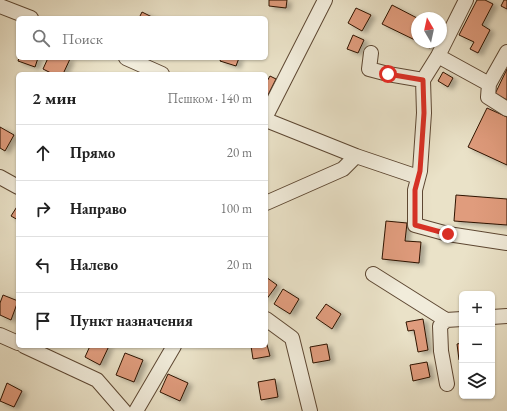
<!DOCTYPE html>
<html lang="ru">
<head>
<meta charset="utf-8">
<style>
	body { margin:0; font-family:"EB Garamond",serif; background:#f2f2f2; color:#222 }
	.controls { position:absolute; right:12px; bottom:12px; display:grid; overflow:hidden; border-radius:6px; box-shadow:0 1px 3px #0004 }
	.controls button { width:36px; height:36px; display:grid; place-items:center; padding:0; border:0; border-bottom:1px solid #e0e0e0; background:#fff; color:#222; font:20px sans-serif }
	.compass { position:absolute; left:411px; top:12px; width:36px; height:36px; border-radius:50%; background:#fff; box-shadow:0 1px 3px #0004; rotate:351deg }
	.stop { position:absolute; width:12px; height:12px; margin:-9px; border:3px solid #d93025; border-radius:50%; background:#fff }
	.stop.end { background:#d93025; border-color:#fff; box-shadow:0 1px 4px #0008 }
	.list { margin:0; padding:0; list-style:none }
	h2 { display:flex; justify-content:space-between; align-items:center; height:52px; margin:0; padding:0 16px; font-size:17px }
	h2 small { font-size:13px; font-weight:400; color:#767676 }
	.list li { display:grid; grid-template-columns:26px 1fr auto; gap:12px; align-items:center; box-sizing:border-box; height:56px; padding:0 16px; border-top:1px solid #e0e0e0 }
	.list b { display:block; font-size:15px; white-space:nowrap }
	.list em { font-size:13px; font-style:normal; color:#767676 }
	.icon { flex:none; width:22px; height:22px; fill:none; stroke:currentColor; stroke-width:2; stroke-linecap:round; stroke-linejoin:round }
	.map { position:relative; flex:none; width:507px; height:411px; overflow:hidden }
	.search { position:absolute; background:#fff; box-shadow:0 1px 3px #0004; left:16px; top:16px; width:252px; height:44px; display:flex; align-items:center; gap:10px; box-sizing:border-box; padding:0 14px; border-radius:6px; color:#767676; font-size:15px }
	.panel { position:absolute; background:#fff; box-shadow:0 1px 3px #0004; left:16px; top:72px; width:252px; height:276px; border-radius:6px }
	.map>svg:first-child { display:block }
	.building { fill:#e09c7d; stroke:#2e1300; filter:url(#shadow) }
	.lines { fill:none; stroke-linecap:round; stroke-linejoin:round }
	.minor-casing { stroke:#5d4732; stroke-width:16 }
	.minor { stroke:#f1ecdb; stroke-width:14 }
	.route { stroke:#d93025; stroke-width:5 }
</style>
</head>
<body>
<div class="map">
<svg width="507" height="411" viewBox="0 0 507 411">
	<defs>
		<filter id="shadow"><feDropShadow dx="4.5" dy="2.5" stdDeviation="2" flood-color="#0004"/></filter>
	</defs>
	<rect width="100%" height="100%" fill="#eae2c8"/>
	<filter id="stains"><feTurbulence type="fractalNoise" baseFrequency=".005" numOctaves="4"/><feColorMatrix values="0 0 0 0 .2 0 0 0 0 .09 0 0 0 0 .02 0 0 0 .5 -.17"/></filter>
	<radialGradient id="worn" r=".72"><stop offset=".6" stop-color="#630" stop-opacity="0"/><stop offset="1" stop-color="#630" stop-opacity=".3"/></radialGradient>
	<path class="building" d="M 269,0 L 287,0 L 286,8 L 269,6 Z
		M 477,0 L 485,0 L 493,4 L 482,25 L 490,30 L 478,53 L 470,49 L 474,42 L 459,35 Z
		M 504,0 L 507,0 L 507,9 L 501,6 Z
		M 392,5 L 417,18 L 417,41 L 382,24 Z
		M 356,8 L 371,15 L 362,31 L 348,23 Z
		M 142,12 L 154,18 L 139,18 Z
		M 353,35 L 364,40 L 358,53 L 347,49 Z
		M 418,42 L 433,42 L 430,48 Z
		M 19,58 L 38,58 L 35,67 L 18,61 Z
		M 48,58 L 70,59 L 63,74 L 53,74 L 43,69 Z
		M 221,58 L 239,58 L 236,66 L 220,61 Z
		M 507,69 L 507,100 L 495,94 Z
		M 443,72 L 453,78 L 448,87 L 438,81 Z
		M 270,76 L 276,79 L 266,99 L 266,83 Z
		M 487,108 L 507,117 L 507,165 L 468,147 Z
		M 0,127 L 14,135 L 5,151 L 0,148 Z
		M 456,195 L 507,199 L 507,225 L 454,221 Z
		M 18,205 L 18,220 L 11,216 Z
		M 386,221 L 407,223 L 405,241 L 421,242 L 419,263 L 382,259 Z
		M 266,277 L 277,285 L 266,300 Z
		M 283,289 L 299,299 L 290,314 L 274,304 Z
		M 3,295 L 18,301 L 11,320 L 0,315 L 0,303 Z
		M 326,304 L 341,314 L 332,329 L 316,318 Z
		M 423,319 L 428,350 L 418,352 L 414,330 L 408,331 L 406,322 Z
		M 266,341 L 270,356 L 253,359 L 251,346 L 266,346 Z
		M 462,343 L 462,359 L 459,360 L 457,344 Z
		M 327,344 L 330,360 L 313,363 L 310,347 Z
		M 90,346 L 109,346 L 100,365 L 85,357 Z
		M 125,353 L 143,360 L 134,382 L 116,375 Z
		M 427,362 L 430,377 L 413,381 L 410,365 Z
		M 168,374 L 188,383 L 180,401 L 160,392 Z
		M 275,379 L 278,397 L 261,400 L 258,382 Z
		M 7,383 L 22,391 L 14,407 L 0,401 Z"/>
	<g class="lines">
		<g class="minor-casing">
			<path id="minor" d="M 0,6 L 31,18
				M 507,52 L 489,84 L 488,97 L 507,109
				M 371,53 L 369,69 L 388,74 L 423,80 L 438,56 L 466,0
				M 438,56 L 489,84
				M 126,58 L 162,74
				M 423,80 L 424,113 L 420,171 L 415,190 L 415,225 L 448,234 L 507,243
				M 266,116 L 325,0
				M 266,120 L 356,156 L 418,177
				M 0,177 L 18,187
				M 266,203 L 343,169 L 356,156
				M 373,274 L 446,320
				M 492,317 L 507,316
				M 266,319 L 292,338 L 310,411
				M 0,335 L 18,343
				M 24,346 L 97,380 L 124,411
				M 447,384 L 441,351 L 440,326 L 446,320 L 462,319
				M 136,411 L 174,346"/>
		</g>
		<use href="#minor" class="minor"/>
	</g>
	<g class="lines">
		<path class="route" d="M 388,74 L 423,80 L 424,113 L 420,171 L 415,190 L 415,225 L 448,234"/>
	</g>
	<rect width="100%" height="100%" filter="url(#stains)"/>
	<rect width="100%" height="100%" fill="url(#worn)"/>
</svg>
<div class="controls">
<button>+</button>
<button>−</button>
<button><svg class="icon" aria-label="layers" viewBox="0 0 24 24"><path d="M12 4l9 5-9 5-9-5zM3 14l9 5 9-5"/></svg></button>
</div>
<svg class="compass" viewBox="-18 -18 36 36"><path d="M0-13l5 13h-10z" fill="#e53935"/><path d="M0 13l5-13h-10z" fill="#767676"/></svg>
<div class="stop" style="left:388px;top:74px"></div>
<div class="stop end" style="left:448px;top:234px"></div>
<div class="search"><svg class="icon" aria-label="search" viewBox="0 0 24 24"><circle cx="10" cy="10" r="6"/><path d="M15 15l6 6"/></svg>Поиск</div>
<section class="panel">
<h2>2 мин<small>Пешком · 140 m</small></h2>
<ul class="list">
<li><svg class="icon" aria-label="ahead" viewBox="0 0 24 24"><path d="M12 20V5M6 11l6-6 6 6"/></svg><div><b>Прямо</b></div><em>20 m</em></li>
<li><svg class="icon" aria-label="right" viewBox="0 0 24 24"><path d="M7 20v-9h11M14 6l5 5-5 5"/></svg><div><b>Направо</b></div><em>100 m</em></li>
<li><svg class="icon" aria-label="left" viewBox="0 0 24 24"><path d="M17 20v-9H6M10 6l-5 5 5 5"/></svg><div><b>Налево</b></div><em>20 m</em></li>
<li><svg class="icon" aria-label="arrive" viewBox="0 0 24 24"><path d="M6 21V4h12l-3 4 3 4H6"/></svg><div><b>Пункт назначения</b></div></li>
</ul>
</section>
</div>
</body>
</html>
